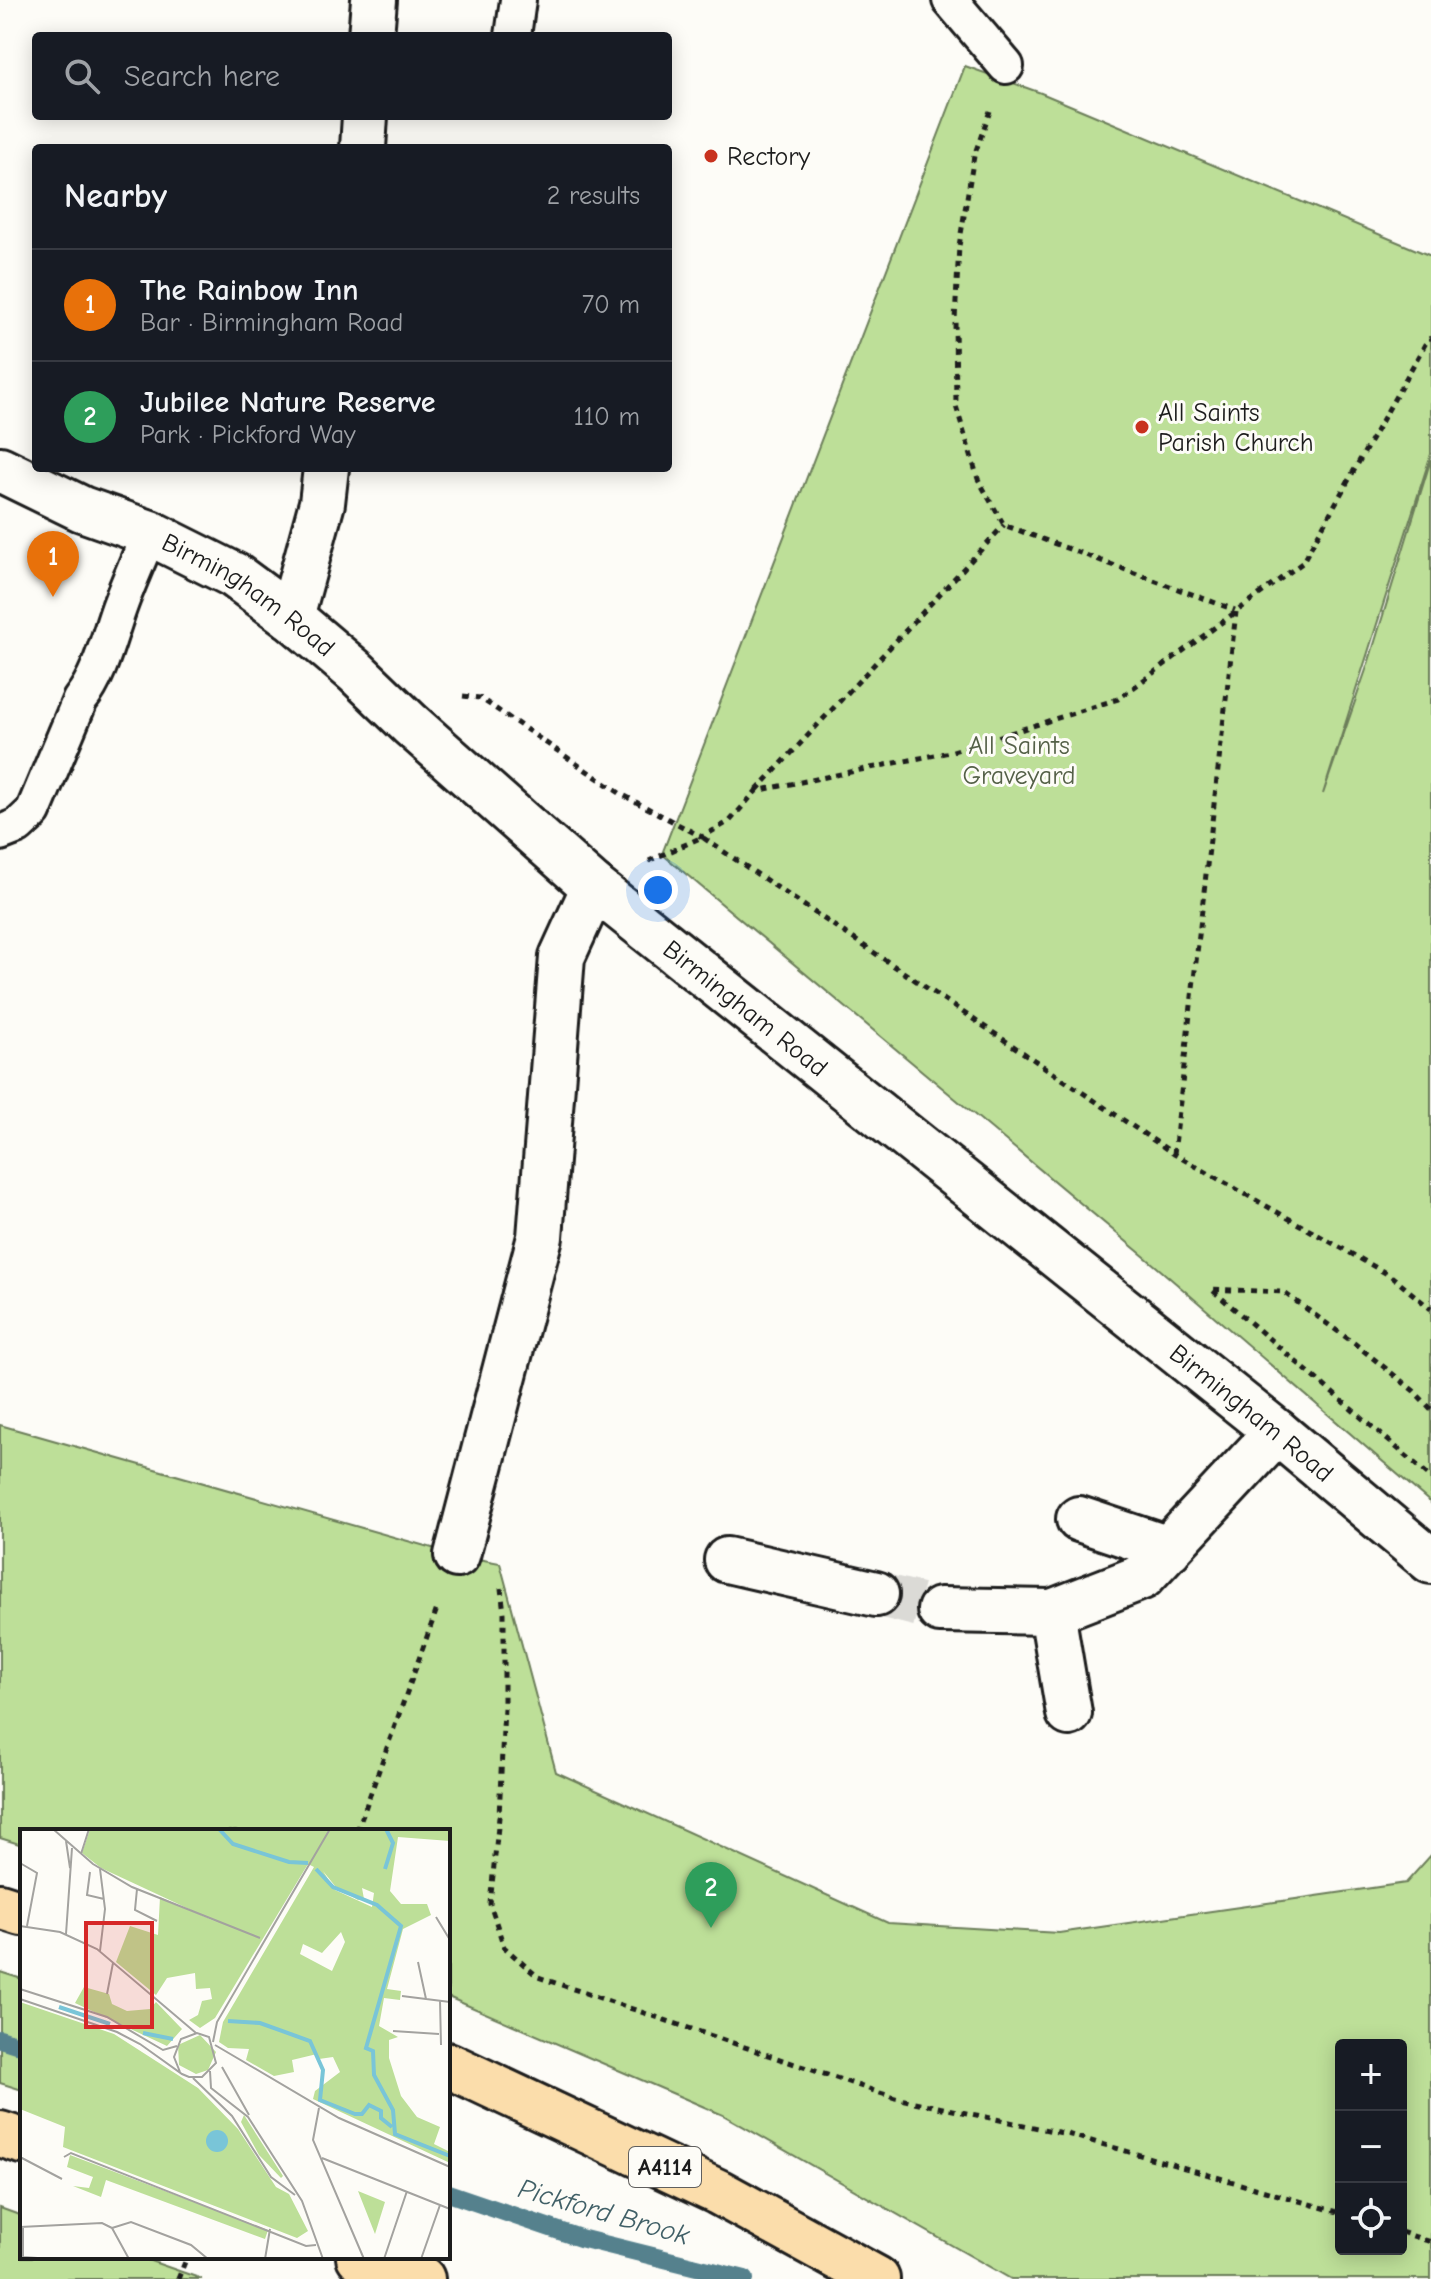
<!DOCTYPE html>
<html lang="en">
<head>
<meta charset="utf-8">
<style>
	body { margin:0; font-family:"Comic Neue",sans-serif; background:#20242c; color:#f1f3f6 }
	.controls { position:absolute; right:24px; bottom:24px; display:grid; overflow:hidden; border-radius:8px; box-shadow:0 4px 20px #0003 }
	.controls button { width:72px; height:72px; display:grid; place-items:center; padding:0; border:0; border-bottom:2px solid #363941; background:#171b24; color:#f1f3f6; font:40px sans-serif }
	.you { position:absolute; left:658px; top:890px; width:28px; height:28px; margin:-20px; border:6px solid #fff; border-radius:50%; background:#1a73e8; box-shadow:0 0 0 12px #1a73e833 }
	.badge { display:grid; place-items:center; width:52px; height:52px; border-radius:50%; background:#7c3aed; color:#fff; font-size:26px; font-weight:700 }
	.pin { position:absolute; translate:-50% -66px; filter:drop-shadow(0 2px 4px #0008) }
	.pin::after { content:''; position:absolute; top:42px; width:28px; height:24px; background:inherit; clip-path:polygon(0 0,100% 0,50% 100%) }
	.list { margin:0; padding:0; list-style:none }
	h2 { display:flex; justify-content:space-between; align-items:center; height:104px; margin:0; padding:0 32px; font-size:34px }
	h2 small { font-size:26px; font-weight:400; color:#9ea1a6 }
	.list li { display:grid; grid-template-columns:52px 1fr auto; gap:24px; align-items:center; box-sizing:border-box; height:112px; padding:0 32px; border-top:2px solid #363941 }
	.list b { display:block; font-size:30px; white-space:nowrap }
	.list p { margin:0; font-size:26px; white-space:nowrap; color:#9ea1a6 }
	.list em { font-size:26px; font-style:normal; color:#9ea1a6 }
	.icon { flex:none; width:44px; height:44px; fill:none; stroke:currentColor; stroke-width:2; stroke-linecap:round; stroke-linejoin:round }
	.map { position:relative; flex:none; width:1431px; height:2279px; overflow:hidden }
	.search { position:absolute; background:#171b24; box-shadow:0 4px 20px #0003; left:32px; top:32px; width:640px; height:88px; display:flex; align-items:center; gap:20px; box-sizing:border-box; padding:0 28px; border-radius:8px; color:#9ea1a6; font-size:30px }
	.panel { position:absolute; background:#171b24; box-shadow:0 4px 20px #0003; left:32px; top:144px; width:640px; height:328px; border-radius:8px }
	.map>svg:first-child { display:block }
	.green { fill:#bddf98; stroke:#6c7e5a; stroke-width:2; fill-rule:evenodd }
	.lines { fill:none; stroke-linecap:round; stroke-linejoin:round }
	.stream { stroke:#54818d; stroke-width:18 }
	.minor-tunnel { stroke:#dbdad6; stroke-width:44; stroke-dasharray:44 22; stroke-linecap:butt }
	.service-casing { stroke:#1c1c1c; stroke-width:40 }
	.minor-casing { stroke:#1c1c1c; stroke-width:50 }
	.tertiary-casing { stroke:#1c1c1c; stroke-width:50 }
	.trunk-casing { stroke:#1c1c1c; stroke-width:50 }
	.path { stroke:#1c1c1c; stroke-width:5; stroke-dasharray:6 6; stroke-linecap:butt }
	.service { stroke:#fdfcf7; stroke-width:34 }
	.minor { stroke:#fdfcf7; stroke-width:44 }
	.tertiary { stroke:#fdfcf7; stroke-width:44 }
	.trunk { stroke:#fbddab; stroke-width:44 }
	.poi-dot { fill:#c8321e; stroke:#fdfcf7; stroke-width:3 }
	.labels { text-anchor:middle; stroke-width:6; stroke-linejoin:round; paint-order:stroke }
	.shield { fill:#fdfcf7; stroke:#605f5e; stroke-width:2 }
	.shield-label { font-size:24px; font-weight:bold; fill:#1c1c1c }
	.poi-label { font-size:26px; fill:#1c1c1c; stroke:#fdfcf7; text-anchor:start }
	.street-label { font-size:26px; fill:#1c1c1c; stroke:#fdfcf7 }
	.park-label { font-size:26px; fill:#546047; stroke:#fdfcf7 }
	.water-label { font-size:28px; font-style:italic; fill:#416067; stroke:#fdfcf7 }
	.inset-river { fill:none; stroke:#79c5d8; stroke-width:4 }
	.inset-road { fill:none; stroke:#a3a29f; stroke-width:2 }
	.view { fill:#d62828; fill-opacity:0.15; stroke:#d62828; stroke-width:4 }
	.inset-edge { fill:none; stroke:#1c1c1c; stroke-width:4 }
</style>
</head>
<body>
<div class="map">
<svg width="1431" height="2279" viewBox="0 0 1431 2279">
	<rect width="100%" height="100%" fill="#fdfcf7"/>
	<filter id="ink" filterUnits="userSpaceOnUse"><feTurbulence type="fractalNoise" baseFrequency=".0125" numOctaves="2"/><feDisplacementMap in="SourceGraphic" scale="16" xChannelSelector="R" yChannelSelector="G"/><feConvolveMatrix kernelMatrix="1 2 1 2 8 2 1 2 1" color-interpolation-filters="sRGB"/></filter>
	<g filter="url(#ink)">
		<path class="green" d="M 965,66 L 1041,93 L 1431,256 L 1431,454 L 1323,794 L 1369,661 L 1431,459 L 1431,1503 L 1157,1267 L 662,854 Z
			M 0,1425 L 457,1555 L 500,1563 L 556,1772 L 888,1923 L 1059,1933 L 1406,1883 L 1431,1855 L 1431,2279 L 1011,2279 L 723,2115 L 448,1997 L 448,1831 L 22,1831 L 22,1845 L 0,1838 ZM 1341,2045 L 1401,2045 L 1401,2249 L 1341,2249 Z
			M 0,1972 L 22,1979 L 22,2090 L 0,2083 Z
			M 0,2208 L 22,2216 L 22,2257 L 139,2257 L 202,2279 L 0,2279 Z"/>
		<g class="lines">
			<path class="stream" d="M 0,2039 L 22,2046
				M 448,2193 L 580,2238 L 745,2279"/>
			<path class="minor-tunnel" d="M 876,1594 L 940,1610"/>
			<g class="service-casing">
				<path id="service" d="M 950,0 L 1006,66
					M 513,36 L 518,0
					M 0,833 L 18,826 L 33,812 L 80,700 C 100,675 108,639 119,608 C 128,583 139,558 150,533"/>
			</g>
			<g class="minor-casing">
				<path id="minor" d="M 371,36 L 374,0
					M 363,148 L 365,116
					M 291,617 L 322,503 L 326,468
					M 1079,1519 L 1169,1549
					M 457,1555 L 540,1237 L 562,957 L 594,887
					M 727,1560 L 876,1594
					M 940,1610 L 1052,1612 L 1142,1577 L 1277,1432
					M 1052,1612 L 1069,1713"/>
			</g>
			<g class="tertiary-casing">
				<g id="tertiary">
					<path id="s1" d="M 0,469 L 82,509 L 150,533 L 234,575 L 291,617 L 356,672 L 410,724 L 594,887 L 1277,1432 L 1431,1561"/>
				</g>
			</g>
			<g class="trunk-casing">
				<path id="trunk" d="M 0,1906 L 22,1913
					M 448,2065 L 718,2192 L 877,2279
					M 0,2134 L 22,2141
					M 359,2257 L 422,2279"/>
			</g>
			<path class="path" d="M 990,111 L 974,156 L 959,246 L 955,320 L 956,406 L 978,479 L 1004,525 L 1235,610
				M 463,696 L 480,698 L 621,794 L 702,837 L 730,821 L 756,791 L 950,752 L 1118,699 L 1302,563 L 1428,339 L 1431,338
				M 757,790 L 1004,525
				M 649,861 L 702,837 L 1174,1154 L 1391,1276 L 1431,1309
				M 1174,1154 L 1236,612
				M 1431,1409 L 1414,1391 L 1354,1343 L 1283,1292 L 1211,1289 L 1431,1477
				M 501,1588 L 504,1613 L 504,1707 L 499,1817 L 490,1904 L 504,1947 L 538,1977 L 895,2098 L 1067,2134 L 1341,2213
				M 357,1831 L 438,1606
				M 1401,2232 L 1431,2242
				M 178,2279 L 187,2257"/>
			<use href="#service" class="service"/>
			<use href="#minor" class="minor"/>
			<use href="#tertiary" class="tertiary"/>
			<use href="#trunk" class="trunk"/>
		</g>
	</g>
	<g class="poi-dot">
		<circle cx="711" cy="156" r="8"/>
		<circle cx="1142" cy="427" r="8"/>
	</g>
	<g class="labels">
		<rect class="shield" x="629" y="2147" width="72" height="40" rx="6"/>
		<g class="shield-label">
			<text x="665" y="2175">A4114</text>
		</g>
		<g class="poi-label">
			<text x="727" y="165">Rectory</text>
			<text x="1158" y="421">All Saints<tspan x="1158" dy="30">Parish Church</tspan></text>
		</g>
		<g class="street-label">
			<text dy="9" stroke="none"><textPath href="#s1" startOffset="280">Birmingham Road</textPath></text>
			<text dy="9" stroke="none"><textPath href="#s1" startOffset="928">Birmingham Road</textPath></text>
			<text dy="9" stroke="none"><textPath href="#s1" startOffset="1576">Birmingham Road</textPath></text>
		</g>
		<g class="park-label">
			<text x="1019" y="754">All Saints<tspan x="1019" dy="30">Graveyard</tspan></text>
		</g>
		<g class="water-label">
			<text transform="translate(604 2211) rotate(16)" y="10">Pickford Brook</text>
		</g>
	</g>
	<g transform="translate(20 1829)">
		<rect width="430" height="430" fill="#fdfcf7"/>
		<path d="M 70,0 L 430,0 L 430,12 L 378,8 L 370,62 L 381,75 L 407,75 L 411,86 L 383,100 L 367,160 L 381,162 L 380,171 L 364,169 L 359,197 L 378,208 L 369,211 L 369,229 L 381,267 L 397,288 L 420,298 L 414,315 L 430,323 L 430,334 L 293,270 L 295,262 L 320,243 L 313,228 L 299,230 L 297,225 L 272,231 L 274,243 L 254,247 L 226,231 L 229,220 L 208,219 L 199,213 L 203,193 L 294,38 L 288,35 L 195,189 L 180,199 L 169,191 L 178,186 L 182,172 L 192,170 L 190,159 L 176,160 L 175,144 L 147,149 L 136,166 L 96,133 L 110,97 L 138,106 L 140,68 L 199,94 L 81,39 L 62,24 ZM 303,42 L 315,57 L 338,71 L 344,70 L 342,59 L 354,64 L 352,78 L 315,61 ZM 321,103 L 325,113 L 312,142 L 280,125 L 283,115 L 302,124 ZM 64,158 L 89,165 L 92,175 L 107,182 L 130,180 L 136,173 L 162,200 L 147,217 L 55,174 ZM 0,173 L 94,205 L 178,259 L 218,300 L 256,358 L 269,365 L 288,402 L 277,409 L 43,318 L 45,298 L 0,280 ZM 180,206 L 196,223 L 188,241 L 176,245 L 159,236 L 158,216 ZM 224,286 L 263,347 L 261,349 L 239,326 L 221,293 ZM 50,326 L 248,401 L 245,410 L 86,351 L 81,368 L 53,357 L 69,359 L 73,348 L 47,338 ZM 338,362 L 365,373 L 355,405 Z" fill="#bddf98" fill-rule="evenodd"/>
		<path d="M186 312a11 11 0 1 1 22 0a11 11 0 1 1-22 0Z" fill="#79c5d8"/>
		<path class="inset-river" d="M 199,0 L 213,15 L 269,33 L 288,34M 296,40 L 313,58 L 357,76 L 381,97 L 346,219 L 353,222 L 354,246 L 373,281 L 375,305 L 430,327M 365,40 L 373,14 L 366,0M 39,178 L 90,195M 208,192 L 240,194 L 290,212 L 303,241 L 300,271 L 335,285 L 342,285 L 349,276 L 361,282 L 361,289 L 372,298M 123,204 L 153,210"/>
		<path class="inset-road" d="M 33,0 L 73,35 L 112,58 L 240,109M 46,12 L 50,39M 61,25 L 69,0M 0,34 L 17,44 L 7,97M 70,43 L 67,66 L 84,70M 117,60 L 115,81 L 137,92M 416,88 L 430,111M 0,97 L 40,103 L 77,120 L 176,204M 46,105 L 52,19M 80,122 L 85,80 L 80,40M 398,133 L 406,170M 0,160 L 87,188 L 143,221 L 157,217M 87,165 L 93,134M 382,167 L 430,173M 0,170 L 97,203 L 120,215 L 162,245 L 169,248 L 182,248 L 196,234 L 189,208 L 177,204 L 161,210 L 154,228 L 160,243M 420,171 L 421,216M 373,202 L 419,205M 193,213 L 197,193 L 310,0M 195,216 L 319,289 L 430,338M 202,238 L 229,286M 190,242 L 191,259 L 228,288 L 282,372 L 303,430M 173,249 L 212,287 L 251,348 L 275,366M 299,279 L 293,311 L 344,430M 0,328 L 42,350M 44,328 L 51,324 L 286,417 L 296,416M 302,329 L 430,380M 0,398 L 82,394 L 92,399M 3,398 L 3,430M 92,399 L 111,393 L 171,416 L 188,430M 92,399 L 109,430M 3,428 L 32,430M 245,430 L 250,400M 364,430 L 387,362M 401,430 L 420,376"/>
		<path class="view" d="M 66,94 L 132,94 L 132,198 L 66,198 Z"/>
		<rect width="430" height="430" class="inset-edge"/>
	</g>
</svg>
<div class="controls">
<button>+</button>
<button>−</button>
<button><svg class="icon" aria-label="locate" viewBox="0 0 24 24"><circle cx="12" cy="12" r="6"/><path d="M12 2v4M12 18v4M2 12h4M18 12h4"/></svg></button>
</div>
<div class="you"></div>
<div class="pin badge" style="left:53px;top:597px;background:#e8710a">1</div>
<div class="pin badge" style="left:711px;top:1928px;background:#2e9e5b">2</div>
<div class="search"><svg class="icon" aria-label="search" viewBox="0 0 24 24"><circle cx="10" cy="10" r="6"/><path d="M15 15l6 6"/></svg>Search here</div>
<section class="panel">
<h2>Nearby<small>2 results</small></h2>
<ul class="list">
<li><span class="badge" style="background:#e8710a">1</span><div><b>The Rainbow Inn</b><p>Bar · Birmingham Road</p></div><em>70 m</em></li>
<li><span class="badge" style="background:#2e9e5b">2</span><div><b>Jubilee Nature Reserve</b><p>Park · Pickford Way</p></div><em>110 m</em></li>
</ul>
</section>
</div>
</body>
</html>
